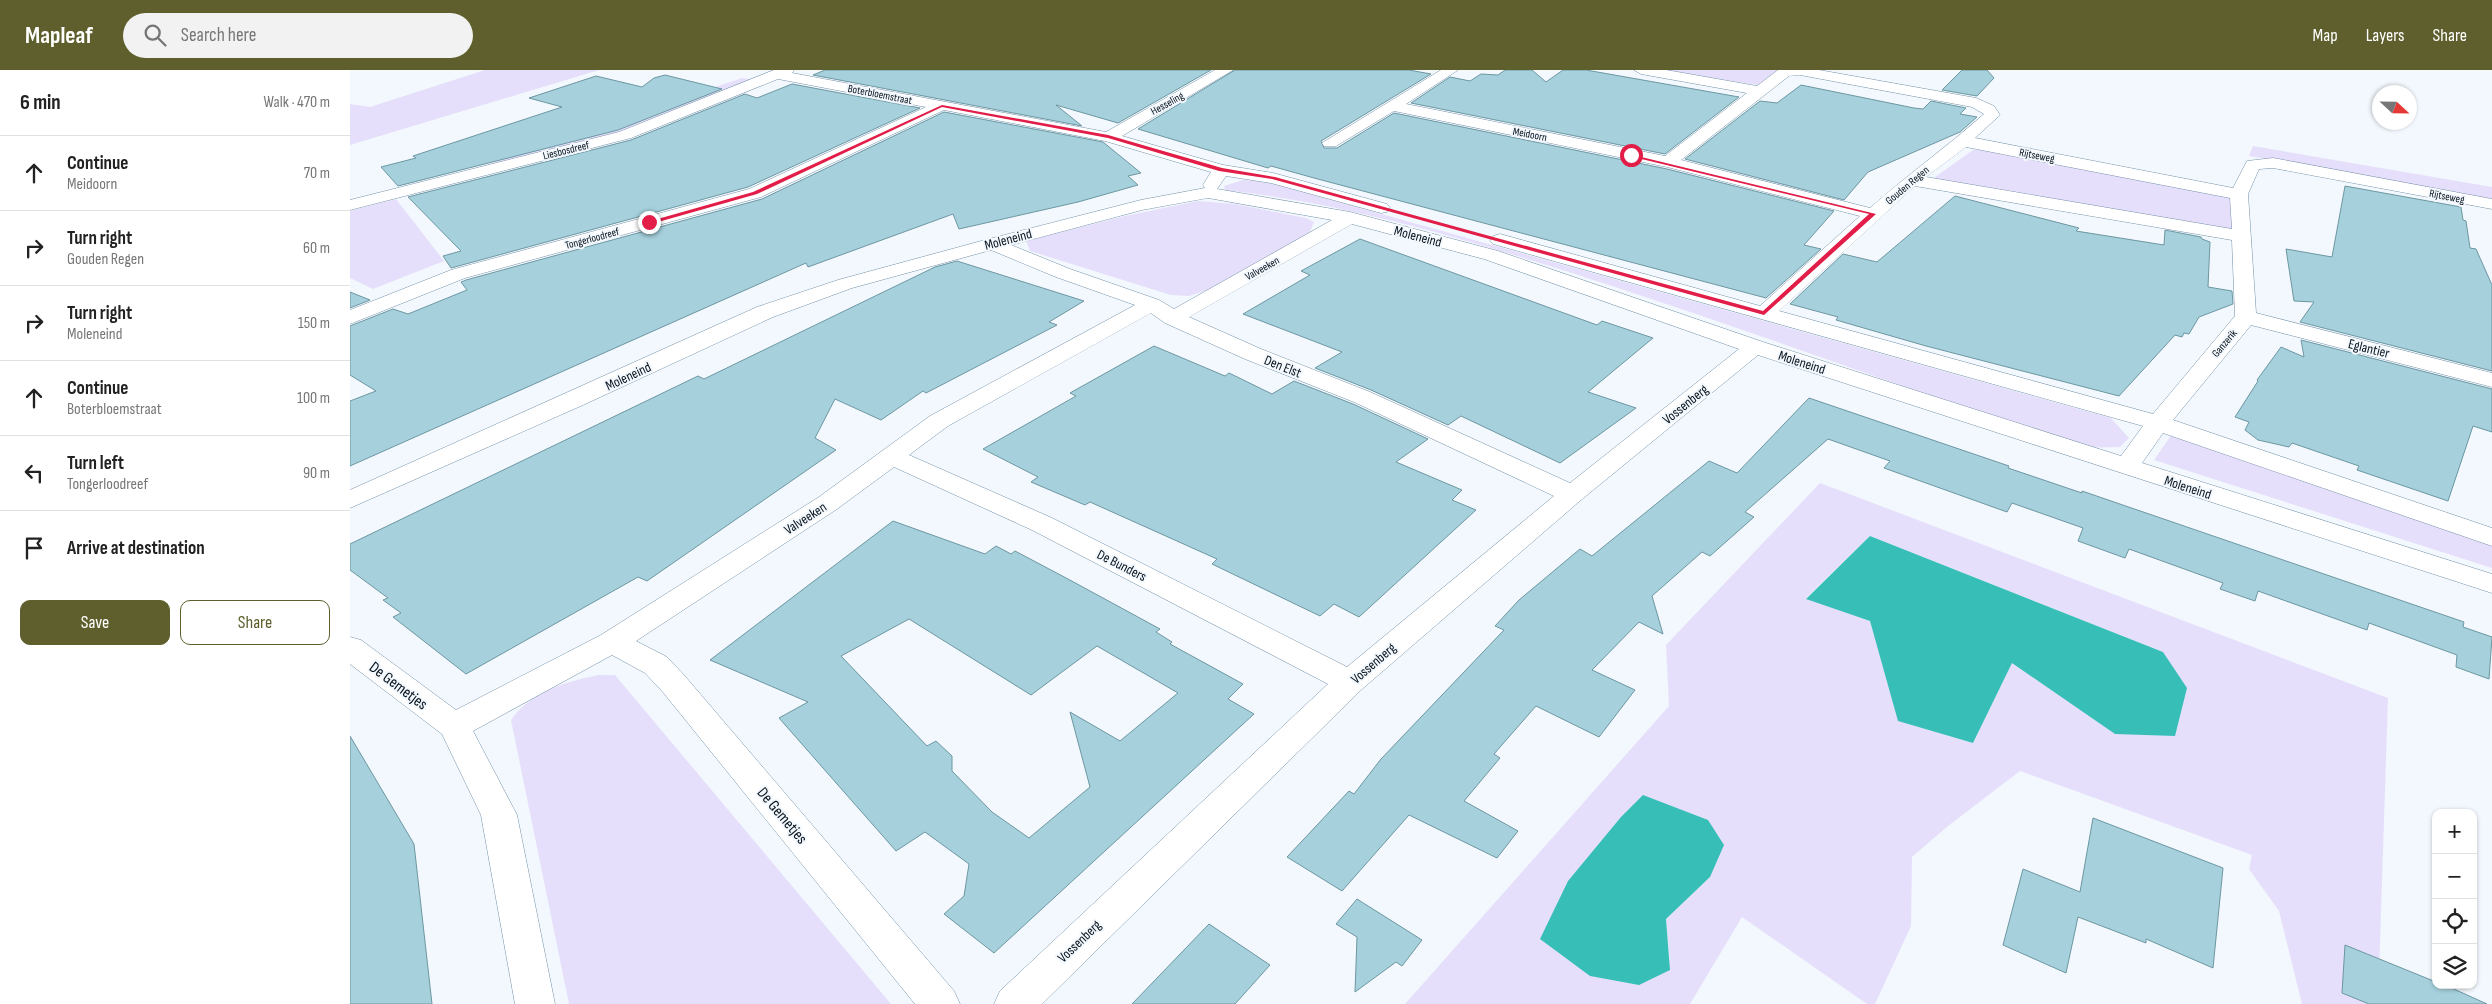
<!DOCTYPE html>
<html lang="en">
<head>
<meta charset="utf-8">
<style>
	body { margin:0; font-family:"Sofia Sans Condensed",sans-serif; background:#f2f2f2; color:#222 }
	.controls { position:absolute; right:15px; bottom:15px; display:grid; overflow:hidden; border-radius:10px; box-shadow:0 1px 4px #0004 }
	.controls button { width:45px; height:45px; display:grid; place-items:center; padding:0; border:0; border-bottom:1px solid #e0e0e0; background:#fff; color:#222; font:25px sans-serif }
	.compass { position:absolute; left:2022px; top:15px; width:45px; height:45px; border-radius:50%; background:#fff; box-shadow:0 1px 4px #0004; rotate:112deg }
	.stop { position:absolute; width:15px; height:15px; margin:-11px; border:4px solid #e11d48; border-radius:50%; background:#fff }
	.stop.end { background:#e11d48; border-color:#fff; box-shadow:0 1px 5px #0008 }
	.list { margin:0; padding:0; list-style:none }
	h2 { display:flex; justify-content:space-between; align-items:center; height:65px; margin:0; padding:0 20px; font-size:21px }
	h2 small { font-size:16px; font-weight:400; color:#767676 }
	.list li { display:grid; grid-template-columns:32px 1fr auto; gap:15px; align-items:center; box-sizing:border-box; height:75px; padding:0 20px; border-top:1px solid #e0e0e0 }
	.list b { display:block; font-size:19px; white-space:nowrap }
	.list p { margin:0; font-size:16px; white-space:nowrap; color:#767676 }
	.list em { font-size:16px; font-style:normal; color:#767676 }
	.actions { display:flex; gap:10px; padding:15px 20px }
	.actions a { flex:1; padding:11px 0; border:1px solid #5e5f2c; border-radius:10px; text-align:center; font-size:18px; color:#5e5f2c }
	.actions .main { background:#5e5f2c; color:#fff }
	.icon { flex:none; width:28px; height:28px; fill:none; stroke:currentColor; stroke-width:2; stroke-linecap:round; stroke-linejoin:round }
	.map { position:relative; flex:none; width:2142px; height:934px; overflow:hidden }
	header { display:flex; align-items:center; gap:30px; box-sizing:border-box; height:70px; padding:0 25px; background:#5e5f2c; color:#fff }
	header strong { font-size:24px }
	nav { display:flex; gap:28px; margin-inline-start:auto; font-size:18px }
	.search { width:350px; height:45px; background:#f2f2f2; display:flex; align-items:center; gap:12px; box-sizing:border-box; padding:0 18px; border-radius:28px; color:#767676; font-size:19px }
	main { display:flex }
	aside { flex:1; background:#fff }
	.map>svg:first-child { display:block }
	.green { fill:#e6dffb; fill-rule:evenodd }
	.water { fill:#37bfb7 }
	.building { fill:#a5d0dc; stroke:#6d97a2; fill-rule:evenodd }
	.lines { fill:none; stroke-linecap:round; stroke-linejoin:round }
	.street-casing { stroke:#7491a8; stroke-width:1 }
	.street { fill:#fff; fill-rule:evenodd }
	.route { fill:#e11d48 }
	.labels { text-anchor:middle; stroke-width:4; stroke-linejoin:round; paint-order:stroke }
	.far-street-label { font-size:11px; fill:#08121b; stroke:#f2f8fd }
	.street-label { font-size:14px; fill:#08121b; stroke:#f2f8fd }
	.near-street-label { font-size:16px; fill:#08121b; stroke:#f2f8fd }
</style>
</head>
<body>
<header>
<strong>Mapleaf</strong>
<div class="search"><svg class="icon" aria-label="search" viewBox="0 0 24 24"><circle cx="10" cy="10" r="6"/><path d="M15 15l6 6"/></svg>Search here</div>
<nav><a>Map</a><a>Layers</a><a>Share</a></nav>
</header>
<main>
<aside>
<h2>6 min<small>Walk · 470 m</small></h2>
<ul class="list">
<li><svg class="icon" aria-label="ahead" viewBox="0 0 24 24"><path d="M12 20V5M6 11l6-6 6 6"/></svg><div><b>Continue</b><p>Meidoorn</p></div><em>70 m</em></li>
<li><svg class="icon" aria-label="right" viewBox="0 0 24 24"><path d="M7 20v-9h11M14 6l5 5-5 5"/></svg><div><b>Turn right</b><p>Gouden Regen</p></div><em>60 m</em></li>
<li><svg class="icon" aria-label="right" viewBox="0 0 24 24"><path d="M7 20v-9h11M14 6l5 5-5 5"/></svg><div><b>Turn right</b><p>Moleneind</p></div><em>150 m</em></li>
<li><svg class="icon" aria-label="ahead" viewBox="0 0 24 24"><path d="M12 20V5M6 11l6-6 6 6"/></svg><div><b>Continue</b><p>Boterbloemstraat</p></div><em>100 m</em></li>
<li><svg class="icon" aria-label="left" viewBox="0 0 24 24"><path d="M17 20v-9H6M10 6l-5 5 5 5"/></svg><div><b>Turn left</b><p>Tongerloodreef</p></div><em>90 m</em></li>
<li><svg class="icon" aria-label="arrive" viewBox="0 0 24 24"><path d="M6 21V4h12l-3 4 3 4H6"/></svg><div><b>Arrive at destination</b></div></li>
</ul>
<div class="actions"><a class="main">Save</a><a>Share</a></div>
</aside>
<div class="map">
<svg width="2142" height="934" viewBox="0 0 2142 934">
	<rect width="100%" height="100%" fill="#f2f8fd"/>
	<path class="green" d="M 135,0 L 249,0 L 0,75 L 0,34 L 20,37 Z
		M 1313,0 L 1436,0 L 1414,16 Z
		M 392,8 L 406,10 L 253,69 L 116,102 Z
		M 1903,76 L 2142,117 L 2142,129 L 1899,86 Z
		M 1636,79 L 1879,127 L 1885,162 L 1581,110 L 1623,80 Z
		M 893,110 L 917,112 L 1761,348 L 1779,368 L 1770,377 L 1726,378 C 1573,323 1420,268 1265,217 C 1138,176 1009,135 875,120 L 874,116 Z
		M 46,129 L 94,191 L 23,219 L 0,208 L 0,141 Z
		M 848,131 L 885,134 L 956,148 L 964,152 L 960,162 L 949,171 L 858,220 L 839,226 L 821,225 L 680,181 L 676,171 L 775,146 Z
		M 1822,364 L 2142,475 L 2142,498 L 1804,390 Z
		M 1470,413 L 2038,628 L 2028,934 L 1952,934 L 1929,841 L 1899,799 L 1902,785 L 1670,701 L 1598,756 L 1562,787 L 1561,856 L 1525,934 L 1517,934 L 1392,847 L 1340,934 L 1055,934 L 1319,636 L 1316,575 ZM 1520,466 L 1813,582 L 1765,664 L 1662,592 L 1623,673 L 1549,651 L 1520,551 L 1456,528 ZM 1293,725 L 1360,807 L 1316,849 L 1320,894 Z
		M 249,605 L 265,605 L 541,934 L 219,934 L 161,650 C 180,622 217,611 249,605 Z"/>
	<path class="water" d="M 1520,466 L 1813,582 L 1837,618 L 1825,666 L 1765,664 L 1662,593 L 1623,673 L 1548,651 L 1520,551 L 1456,529 Z
		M 1293,725 L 1358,750 L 1374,775 L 1360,807 L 1316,849 L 1320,900 L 1289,915 L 1240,906 L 1190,869 L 1218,811 L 1271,747 Z"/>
	<path class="building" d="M 475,0 L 861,0 L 768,53 L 706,35 L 732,56 L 463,5 Z
		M 885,0 L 1059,0 L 1081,4 L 971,71 L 974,78 L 987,78 L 1044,43 L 1317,99 L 1484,141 L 1454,175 L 1471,179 L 1416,228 L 964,108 L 921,96 L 918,98 L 788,59 Z
		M 1155,0 L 1182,0 L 1196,12 L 1213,0 L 1236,0 L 1389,27 L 1315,84 L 1061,33 L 1100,7 L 1120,11 L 1131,4 L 1148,5 Z
		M 1612,0 L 1637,0 L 1644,8 L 1627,26 L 1592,20 Z
		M 315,5 L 372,19 L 268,60 L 48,116 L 31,97 L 66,88 L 63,86 L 212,37 L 179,28 L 246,6 L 292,17 L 304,8 Z
		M 442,14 L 570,38 L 398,117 L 101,198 L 93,186 L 111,181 L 58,127 L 281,70 L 395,24 L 407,28 Z
		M 1451,15 L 1564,38 L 1573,39 L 1581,31 L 1616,38 L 1610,44 L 1627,47 L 1610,62 L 1518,102 L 1494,130 L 1335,89 L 1410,31 L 1427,33 Z
		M 594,42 L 753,72 L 791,103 L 778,106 L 788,115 L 728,132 L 609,159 L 603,144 L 458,197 L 456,193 L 0,396 L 0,331 L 26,321 L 0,305 L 0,256 L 43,239 L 58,244 L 117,220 L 111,212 L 116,210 L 412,129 Z
		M 1995,116 L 2111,137 L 2113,150 L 2116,151 L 2120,178 L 2126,179 L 2142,215 L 2142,301 L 1950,252 L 1964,232 L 1944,231 L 1936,179 L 1982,187 Z
		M 1605,126 L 1729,158 L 1726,161 L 1814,175 L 1815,160 L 1851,167 L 1852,169 L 1860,172 L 1858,217 L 1882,221 L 1883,234 L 1849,247 L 1839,264 L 1834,263 L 1832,267 L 1825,265 L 1769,326 L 1576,276 L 1486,250 L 1488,247 L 1440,234 L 1493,184 L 1527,192 Z
		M 1010,169 L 1247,255 L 1252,251 L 1303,268 L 1238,322 L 1286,338 L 1210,393 L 1111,346 L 1098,355 L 1021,320 L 965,298 L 992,282 L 893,244 L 960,205 L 951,201 Z
		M 607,191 L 734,231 L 699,252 L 707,255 L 576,323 L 573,321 L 531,350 L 485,329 L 465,368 L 486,380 L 297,511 L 288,507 L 116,604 L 43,547 L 51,543 L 33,530 L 38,528 L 0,500 L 0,474 L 348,306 L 354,309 L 585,197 Z
		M 0,222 L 20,230 L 0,238 Z
		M 1951,270 L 2142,319 L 2142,362 L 2123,356 L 2098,431 L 2007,400 L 2009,396 L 1942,373 L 1939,377 L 1908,370 L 1895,360 L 1899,352 L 1885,347 L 1908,311 L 1907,310 L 1931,277 L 1954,287 Z
		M 804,276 L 875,306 L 879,303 L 922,324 L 944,311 L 1003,334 L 1078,369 L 1046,392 L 1112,420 L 1102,430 L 1126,440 L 1009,547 L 984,534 L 970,546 L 862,494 L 867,489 L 740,432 L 735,435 L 681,412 L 688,407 L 633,379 L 726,326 L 720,323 Z
		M 1459,328 L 1659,396 L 1658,398 L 1732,423 L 1732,421 L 2114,552 L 2113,557 L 2142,567 L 2139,609 L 2106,597 L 2107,585 L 2019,553 L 2017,560 L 1908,521 L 1905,531 L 1870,519 L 1873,513 L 1779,479 L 1775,488 L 1728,471 L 1733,458 L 1662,433 L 1657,442 L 1534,398 L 1540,391 L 1478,369 L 1395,442 L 1404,447 L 1360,486 L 1352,482 L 1302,526 L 1313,564 L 1289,552 L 1242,600 L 1285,620 L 1249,667 L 1186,636 L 1144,684 L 1150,688 L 1114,731 L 1168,761 L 1147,788 L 1059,745 L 992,821 L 937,787 L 999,721 L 1004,724 L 1031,689 L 1154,560 L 1145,556 L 1169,530 L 1230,479 L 1242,486 L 1359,391 L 1387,403 Z
		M 543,451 L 635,484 L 646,476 L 661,484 L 665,481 L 718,509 L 810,559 L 806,562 L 822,572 L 820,574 L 893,614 L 878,629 L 904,644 L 644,883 L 594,844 L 614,826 L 619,794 L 575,762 L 546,781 L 429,648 L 458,632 L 360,590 ZM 559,549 L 681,625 L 747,576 L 828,623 L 770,671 L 720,642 L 740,717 L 679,768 L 642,742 L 602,701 L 602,686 L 586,671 L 577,676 L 491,586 Z
		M 0,666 L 64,774 L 82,934 L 0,934 Z
		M 1743,748 L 1873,798 L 1863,898 L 1796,869 L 1796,873 L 1728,847 L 1716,903 L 1653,875 L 1673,799 L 1730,822 Z
		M 1007,829 L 1072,870 L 1052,896 L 1046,892 L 1005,922 L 1007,867 L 986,854 Z
		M 859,854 L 920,895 L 885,934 L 782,934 Z
		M 1995,875 L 2086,912 L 2086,915 L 2095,915 L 2137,934 L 2019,934 L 1992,923 Z"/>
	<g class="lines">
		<g class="street-casing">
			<path id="street" d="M 424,0 L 444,0 L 442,3 L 756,62 L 865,0 L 883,0 L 772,66 L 873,95 L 923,103 L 1037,134 L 1040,138 L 1037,142 L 1031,143 L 921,113 L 876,106 L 867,119 L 1000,142 L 1148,181 L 1413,272 L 1771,386 L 1793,356 L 1143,174 L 1140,170 L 1143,166 L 1150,164 L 1410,236 L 1510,146 L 1317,97 L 1044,41 L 986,76 L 974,76 L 972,73 L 1091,0 L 1108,0 L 1056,34 L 1315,86 L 1397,23 L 1291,4 L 1284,0 L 1316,0 L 1407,16 L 1428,0 L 1469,0 L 1626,28 L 1644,36 L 1650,45 L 1625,68 L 1883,118 L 1897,91 L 1923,88 L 2142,129 L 2142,139 L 1923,98 L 1909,99 L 1898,124 L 1906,243 L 2142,303 L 2142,317 L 1901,255 L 1823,350 L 2142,458 L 2142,476 L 1813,363 L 1792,393 L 2142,504 L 2142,523 L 1408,285 L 1231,430 L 1011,620 L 692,934 L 644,934 L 650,921 L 978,614 L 682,460 L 544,397 L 487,439 L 286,571 L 317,587 L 334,605 L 604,921 L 610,934 L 565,934 L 312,621 L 295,603 L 262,585 L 123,661 L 167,745 L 205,934 L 165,934 L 131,745 L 92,664 L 0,594 L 0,567 L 11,570 L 106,640 L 251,565 L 469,427 L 580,346 L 785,235 L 706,207 L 641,180 L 502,218 L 423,247 L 233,335 L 0,438 L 0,420 L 407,237 L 488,210 L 635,170 L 791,130 L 855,118 L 853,115 L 861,102 L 755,71 L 594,40 L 411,127 L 115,208 L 0,254 L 0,240 L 101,200 L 399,119 L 576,37 L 428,9 L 281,68 L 0,140 L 0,130 L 269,62 ZM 1450,5 L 1622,37 L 1634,44 C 1597,77 1557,105 1520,138 L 1331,90 L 1439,6 ZM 1616,77 L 1880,128 L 1882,159 L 1576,107 ZM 1565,116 L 1882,170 L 1885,246 L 1803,344 L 1429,241 ZM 858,128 L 982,150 L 824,239 L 809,230 L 720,199 L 661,175 L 792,140 ZM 1002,154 L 1134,189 L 1389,279 L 1220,413 L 1020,322 L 911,279 L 839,247 ZM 801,243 L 815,253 L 895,289 L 1004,332 L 1204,426 L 997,597 L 702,448 L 559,385 L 598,356 Z"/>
		</g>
		<use href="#street" class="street"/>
	</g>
	<path class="route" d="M 592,35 L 758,65 L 872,98 L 925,107 L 1413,241 L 1519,144 L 1279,86 L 1279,84 L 1526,144 L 1414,245 L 922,109 L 869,101 L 758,68 L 592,37 L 407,124 L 301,154 L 297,152 L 403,122 Z"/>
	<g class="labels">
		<g class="far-street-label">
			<text transform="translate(530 24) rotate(11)" y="4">Boterbloemstraat</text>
			<text transform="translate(817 33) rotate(-29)" y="4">Hesseling</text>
			<text transform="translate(1180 64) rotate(11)" y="4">Meidoorn</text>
			<text transform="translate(216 80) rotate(-14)" y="4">Liesbosdreef</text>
			<text transform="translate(1687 85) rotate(11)" y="4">Rijtseweg</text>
			<text transform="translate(1557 115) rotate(-40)" y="4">Gouden Regen</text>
			<text transform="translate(2097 126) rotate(11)" y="4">Rijtseweg</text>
			<text transform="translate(242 168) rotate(-15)" y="4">Tongerloodreef</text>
			<text transform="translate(912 198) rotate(-29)" y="4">Valveeken</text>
			<text transform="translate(1874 273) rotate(-50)" y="4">Ganzerik</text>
		</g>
		<g class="street-label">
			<text transform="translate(1068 166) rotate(15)" y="5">Moleneind</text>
			<text transform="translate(658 169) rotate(-15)" y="5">Moleneind</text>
			<text transform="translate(2019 278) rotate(14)" y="5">Eglantier</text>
			<text transform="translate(1452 292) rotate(18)" y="5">Moleneind</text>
			<text transform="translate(933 296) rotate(22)" y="5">Den Elst</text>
			<text transform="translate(278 306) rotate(-25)" y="5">Moleneind</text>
			<text transform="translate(1335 334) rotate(-39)" y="5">Vossenberg</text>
			<text transform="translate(1838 417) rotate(18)" y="5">Moleneind</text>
			<text transform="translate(455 448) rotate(-33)" y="5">Valveeken</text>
			<text transform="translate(772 495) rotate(27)" y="5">De Bunders</text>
			<text transform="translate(1023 593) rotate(-41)" y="5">Vossenberg</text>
			<text transform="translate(729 871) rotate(-44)" y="5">Vossenberg</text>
		</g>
		<g class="near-street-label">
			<text transform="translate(49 615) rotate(37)" y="6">De Gemetjes</text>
			<text transform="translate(433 745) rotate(50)" y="6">De Gemetjes</text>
		</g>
	</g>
</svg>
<div class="controls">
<button>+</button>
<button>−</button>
<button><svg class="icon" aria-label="locate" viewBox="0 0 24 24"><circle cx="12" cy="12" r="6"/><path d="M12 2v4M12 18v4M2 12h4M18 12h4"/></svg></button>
<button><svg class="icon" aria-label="layers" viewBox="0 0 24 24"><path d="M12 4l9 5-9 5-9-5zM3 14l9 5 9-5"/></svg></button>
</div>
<svg class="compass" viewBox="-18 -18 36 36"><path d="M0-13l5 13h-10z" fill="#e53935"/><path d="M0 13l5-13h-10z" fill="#767676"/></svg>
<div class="stop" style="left:1281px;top:85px"></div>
<div class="stop end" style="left:299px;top:152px"></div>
</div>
</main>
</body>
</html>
